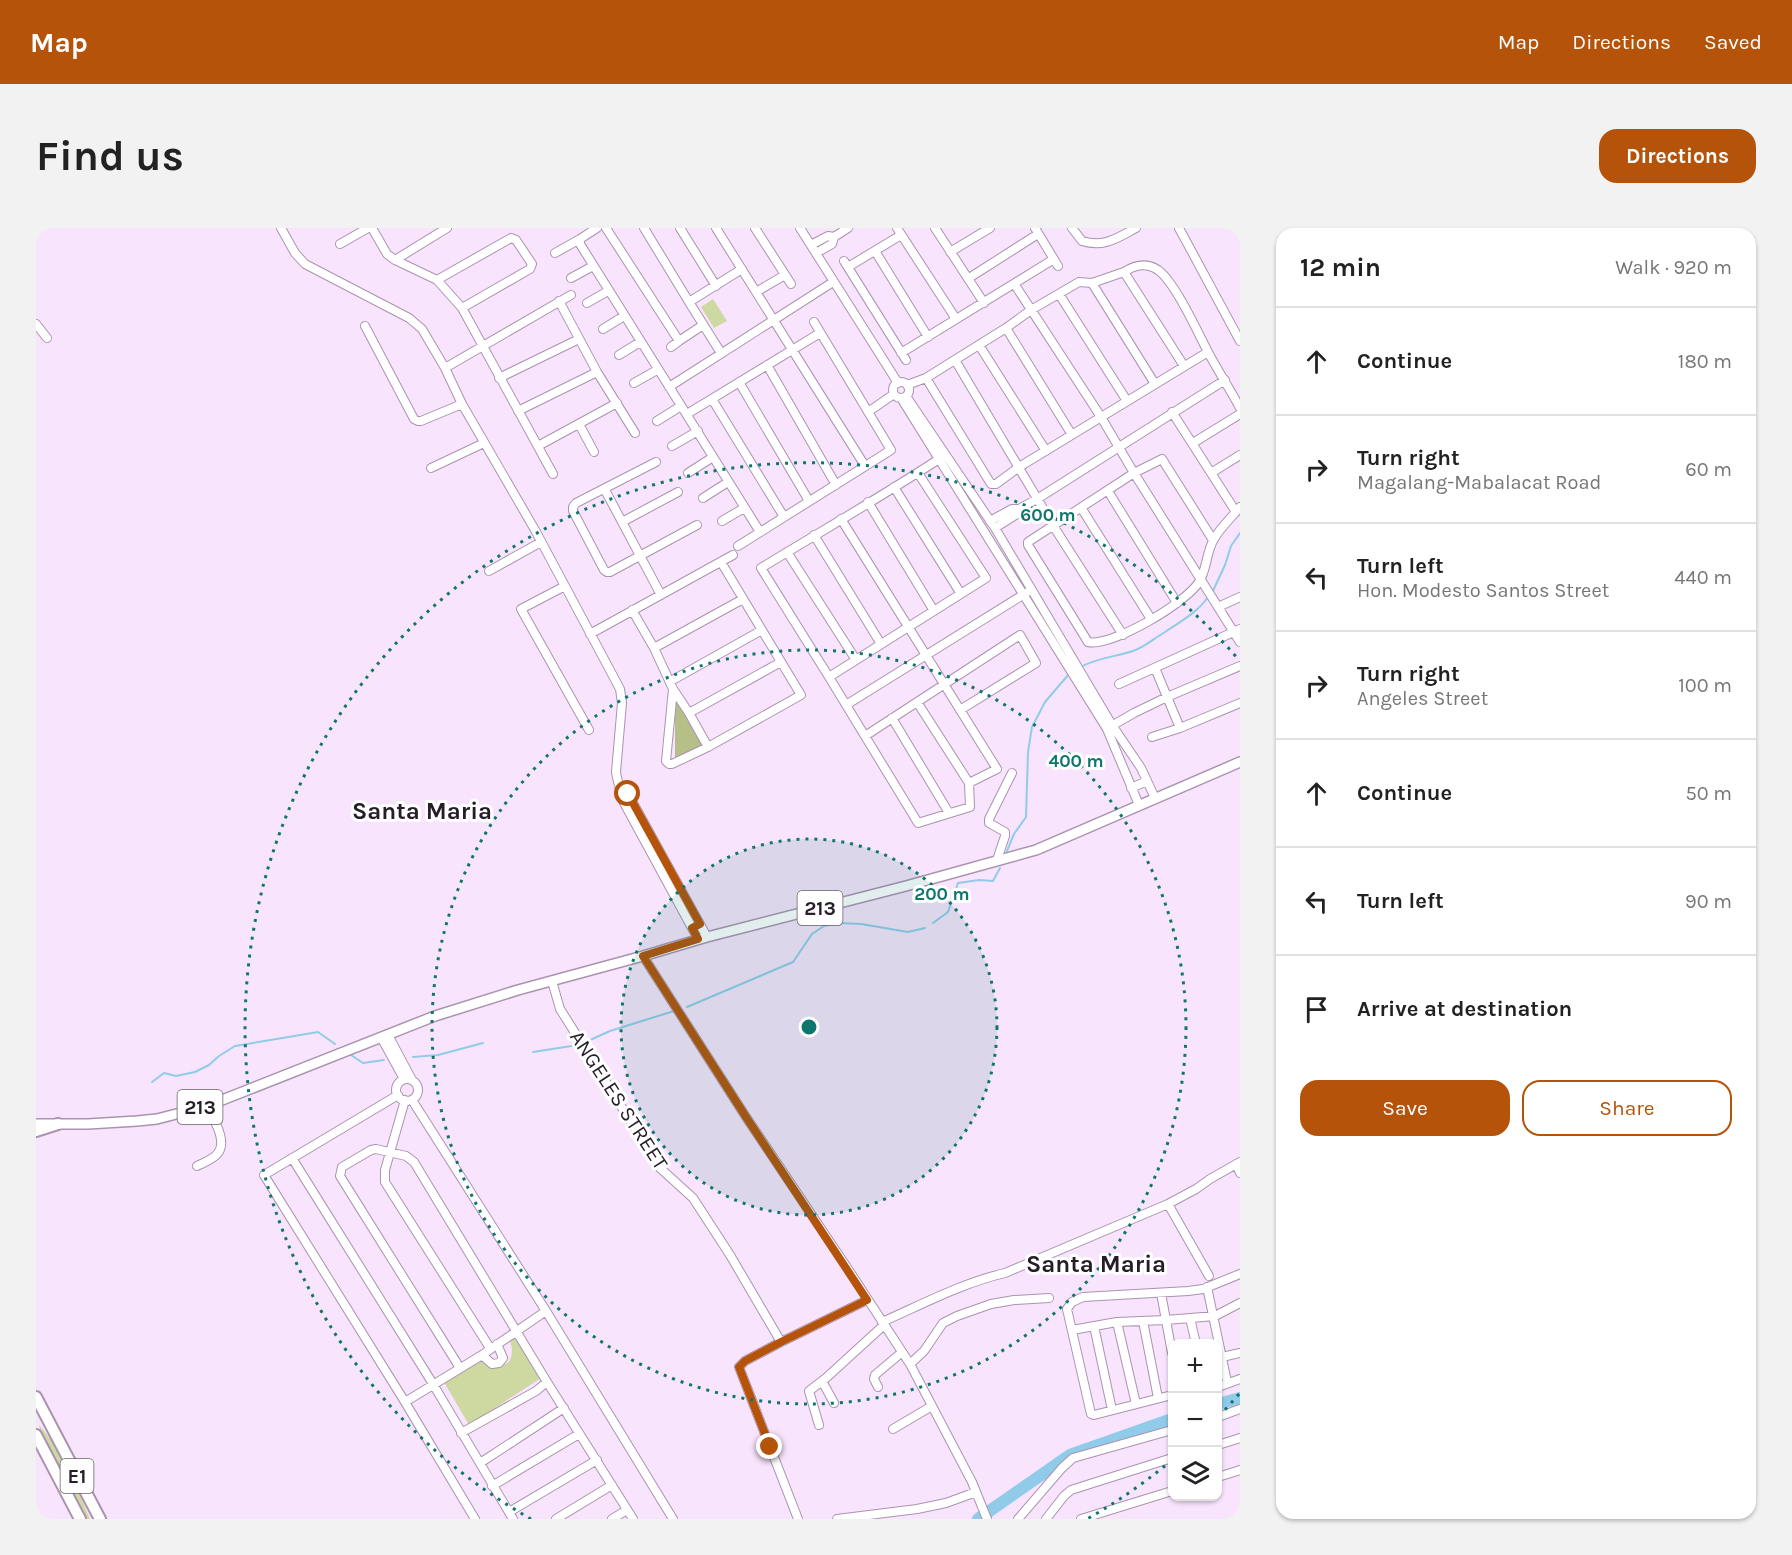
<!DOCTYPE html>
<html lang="en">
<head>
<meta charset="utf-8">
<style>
	body { margin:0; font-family:Karla,sans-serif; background:#f2f2f2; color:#222 }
	.controls { position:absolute; right:18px; bottom:18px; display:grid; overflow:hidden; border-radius:12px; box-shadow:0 2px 4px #0004 }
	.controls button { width:54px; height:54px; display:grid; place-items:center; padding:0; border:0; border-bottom:2px solid #e0e0e0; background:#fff; color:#222; font:30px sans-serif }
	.stop { position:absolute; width:18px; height:18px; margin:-14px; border:4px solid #b45309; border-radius:50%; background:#fff }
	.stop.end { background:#b45309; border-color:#fff; box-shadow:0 2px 6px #0008 }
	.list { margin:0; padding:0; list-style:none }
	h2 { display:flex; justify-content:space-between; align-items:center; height:78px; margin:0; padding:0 24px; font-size:26px }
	h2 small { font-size:20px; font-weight:400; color:#767676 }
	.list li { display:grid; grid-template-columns:39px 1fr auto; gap:18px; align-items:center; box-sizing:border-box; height:108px; padding:0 24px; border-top:2px solid #e0e0e0 }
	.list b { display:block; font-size:22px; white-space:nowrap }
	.list p { margin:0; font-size:20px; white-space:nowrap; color:#767676 }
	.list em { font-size:20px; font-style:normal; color:#767676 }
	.actions { display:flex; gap:12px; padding:18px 24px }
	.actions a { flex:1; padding:14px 0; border:2px solid #b45309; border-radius:18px; text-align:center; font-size:21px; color:#b45309 }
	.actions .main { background:#b45309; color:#fff }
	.icon { flex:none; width:33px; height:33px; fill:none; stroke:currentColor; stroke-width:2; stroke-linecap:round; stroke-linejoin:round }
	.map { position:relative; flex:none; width:1204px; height:1291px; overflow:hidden; border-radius:18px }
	header { display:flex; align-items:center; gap:36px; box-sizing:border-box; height:84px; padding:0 30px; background:#b45309; color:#fff }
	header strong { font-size:28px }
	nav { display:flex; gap:33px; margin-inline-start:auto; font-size:21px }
	.intro { display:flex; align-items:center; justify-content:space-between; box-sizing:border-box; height:144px; padding:0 36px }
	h1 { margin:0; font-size:42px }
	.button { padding:15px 27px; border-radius:18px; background:#b45309; color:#fff; font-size:21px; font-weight:700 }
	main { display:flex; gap:36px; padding:0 36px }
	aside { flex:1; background:#fff; border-radius:18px; box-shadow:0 2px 4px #0004 }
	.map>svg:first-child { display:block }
	.green { fill:#ced8a1 }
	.forest { fill:#b6bf88 }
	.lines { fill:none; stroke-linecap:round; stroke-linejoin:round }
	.stream { stroke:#90cce9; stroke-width:2 }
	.river { stroke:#90cce9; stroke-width:12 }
	.minor-casing { stroke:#aa93b0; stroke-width:10 }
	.major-casing { stroke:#aa93b0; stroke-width:12 }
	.highway-casing { stroke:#aa93b0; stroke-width:14 }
	.minor { stroke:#fff; stroke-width:8 }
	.major { stroke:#fff; stroke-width:9 }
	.highway { stroke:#fff; stroke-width:10 }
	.route { stroke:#b45309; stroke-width:8 }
	.ring { fill:none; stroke:#0f766e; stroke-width:3; stroke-dasharray:3 6 }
	.labels { text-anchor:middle; stroke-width:6; stroke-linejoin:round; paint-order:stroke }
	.shield { fill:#fff; stroke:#676168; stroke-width:1.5 }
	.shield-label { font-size:20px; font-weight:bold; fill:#261d28 }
	.street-label { font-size:21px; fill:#261d28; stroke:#fff }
	.quarter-label { font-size:24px; font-weight:bold; fill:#261d28; stroke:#fff }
	.centre { fill:#0f766e; stroke:#fff; stroke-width:3 }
	.ring-label { font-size:18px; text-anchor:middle; font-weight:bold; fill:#0f766e; stroke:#fff; stroke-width:6; stroke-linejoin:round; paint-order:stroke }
</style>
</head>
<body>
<header>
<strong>Map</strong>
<nav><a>Map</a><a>Directions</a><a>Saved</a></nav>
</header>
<div class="intro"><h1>Find us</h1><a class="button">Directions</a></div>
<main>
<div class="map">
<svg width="1204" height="1291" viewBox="0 0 1204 1291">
	<rect width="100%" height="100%" fill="#f9e4fd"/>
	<path class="green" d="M 677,71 L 691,93 L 678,100 L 665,79 Z
		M 486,1105 L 507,1147 L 505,1150 L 433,1197 L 408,1154 L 448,1129 C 452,1131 457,1135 461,1136 C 477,1140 478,1123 474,1113 Z
		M 3,1197 C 28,1224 40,1257 54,1291 L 46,1291 L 9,1222 Z"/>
	<path class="forest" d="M 639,468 L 667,518 L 639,532 Z"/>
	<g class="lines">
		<path class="stream" d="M 1176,365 L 1189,337 L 1195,318 L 1204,305
			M 1043,440 C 1059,430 1079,429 1097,423 C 1109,419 1117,411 1129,404 C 1145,393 1161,385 1172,369
			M 971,623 L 978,606 L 990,589 L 992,524 L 996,499 L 1009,474 L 1033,446
			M 897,695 L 912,684 L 922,655 L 943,652 L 957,653 L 964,640
			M 651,779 L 757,734 L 776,706 L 788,698 L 803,695 L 825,696 L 872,704 L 889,700
			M 552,813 L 574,803 L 638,783
			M 497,824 L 542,817
			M 315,827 L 327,835 L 348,832
			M 377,829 L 402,827 L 447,815
			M 116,854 L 128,845 L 140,848 L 159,844 L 173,837 L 183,828 L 199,818 L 282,804 L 299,816"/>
		<path class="river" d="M 1182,1176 L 1204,1170
			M 942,1291 L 1034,1227 L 1136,1191"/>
		<g class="minor-casing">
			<path id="minor" d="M 245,0 L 259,25 L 269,36 L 373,90 L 386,101 L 409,140 L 426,176 L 499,302 L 584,461 L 586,475 L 580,544 C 581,553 585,561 586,571 L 662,711
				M 336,0 L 351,26 L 359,32
				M 411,0 L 359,32 L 401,52 L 475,10 L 480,12 L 496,36 L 494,41 L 426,80 L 517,246
				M 561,0 L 544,11 L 544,16 L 724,304
				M 570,0 L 643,113 L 667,97
				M 608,0 L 653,74
				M 644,0 L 680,58
				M 680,0 L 829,238
				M 719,0 L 755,56
				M 764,0 L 862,155
				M 861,0 L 920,91
				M 899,0 L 948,75
				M 999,0 L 1022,38
				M 1036,0 L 1046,13 C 1068,20 1081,10 1100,0
				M 1143,0 L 1204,113
				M 304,16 L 332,0
				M 775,17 L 792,8 L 798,9 L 812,0
				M 839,23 L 892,109
				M 914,24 L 954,0
				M 519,25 L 544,11
				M 780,25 L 796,16 L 798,9
				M 808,33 L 870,132
				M 812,39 L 865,7
				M 1088,44 C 1099,37 1110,34 1122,42 C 1139,54 1162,105 1172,124 C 1182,143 1194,161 1204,180
				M 535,50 L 557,38
				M 933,50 L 1002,6
				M 401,52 L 426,80
				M 1056,55 L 1088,44 L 1148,138
				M 979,57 L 1065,189 L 1098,245 L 1204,414
				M 720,64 L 749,47
				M 1023,66 L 1091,173
				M 523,73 L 561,144 L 599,205
				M 551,75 L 572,63
				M 0,96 L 11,110
				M 329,98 L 378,191 L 382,193 L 385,193 L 426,176
				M 970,100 L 1036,207
				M 567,101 L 588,88
				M 943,117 L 1010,223
				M 635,119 L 643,113
				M 685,125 L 653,74 L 706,41
				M 865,125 L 1018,31
				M 583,127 L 604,114
				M 919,132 L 1018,299 L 1087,407
				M 731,137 L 800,257
				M 409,140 L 535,67
				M 463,150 L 543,111
				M 890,150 L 955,256 L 960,256 L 983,239 L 1172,124
				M 703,154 L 773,273
				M857 162a8 8 0 1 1 16 0a8 8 0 1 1-16 0Z
				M 598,155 L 621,142
				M 871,157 L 890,150 L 970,100 L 995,82 L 1043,54 L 1056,55 L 1119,156
				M 633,159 L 797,54
				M 870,168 L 959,300 L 1076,497 L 1105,540 L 1119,570
				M 865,170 L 1071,501 L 1103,577
				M 676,171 L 748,289
				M 482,183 L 561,144
				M 832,184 L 858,166
				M 1136,184 L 1200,284
				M 651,186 L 784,105
				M 621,193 L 645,178
				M 543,196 L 558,224
				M 1157,215 L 1204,186
				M 502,218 L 581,175
				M 636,218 L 662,203
				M 620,234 L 540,275 L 537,279 L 537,283 L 568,342 L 571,344 L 574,344 L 661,297
				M 395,240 L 448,215
				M 652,245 L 677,229
				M 1175,245 L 1204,227
				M 858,259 L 925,366
				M 569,262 L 625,367
				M 1072,263 L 1141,375
				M 667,270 L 692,254
				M 832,274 L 898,383
				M 1046,281 L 1115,391
				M 805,291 L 961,541 L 933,555 L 934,579 L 882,595 L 793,449 L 725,340 C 784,304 845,269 903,231
				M 686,293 L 708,280
				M 954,293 L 976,281 L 983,281 L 1001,271 L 1189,152
				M 586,294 L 642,264
				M 959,300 L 981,286 L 983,281
				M 778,307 L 845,416
				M 1177,312 L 1126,231 L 1098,245 L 992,314 L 992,317 L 1052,414 C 1076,419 1150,375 1163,354 C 1171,342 1170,324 1178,311 C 1184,300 1196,289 1204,279
				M 702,318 L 855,222 L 778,94
				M 751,324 L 820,432
				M 453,343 L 505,314
				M 529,358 L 485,381 L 553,502
				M 1182,379 L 1204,369
				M 596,382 L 618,420 L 637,461 L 653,485 L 672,519
				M 554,406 L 697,327
				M 618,420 L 707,371
				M 1119,440 L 1144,500
				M 793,449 L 950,350 L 882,245
				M 635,453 L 726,402
				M 1083,456 L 1204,401
				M 637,461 L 630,533 L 633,536 L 636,536 L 672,519 L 765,467 L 685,334
				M 881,474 L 933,555
				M 810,477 L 990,365
				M 653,485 L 745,434
				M 856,490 L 913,585
				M 1072,500 L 1098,485 L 1131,469 L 1204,438
				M 829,508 L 984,407 L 1000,435 L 924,482
				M 1116,509 L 1144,500 L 1204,475
				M 585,560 L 592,566 L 671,709
				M 1095,560 L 1111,553
				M 961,632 L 969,608 L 969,604 L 953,595 L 953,591 L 976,545
				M 607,728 L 710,889 L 812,1041 L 874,1136 L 936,1254 L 951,1291
				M 516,753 L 524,781 L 624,940 L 657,970 L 694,1027 L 745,1114
				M 352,807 L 376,852
				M 345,809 L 368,851
				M360 862a11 11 0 1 1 22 0a11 11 0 1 1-22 0Z
				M 362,867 L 228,947 L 369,1174 L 439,1291
				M 369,872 L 349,942 L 349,954 L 454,1120
				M 376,872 L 510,1083 L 637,1291
				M 256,930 L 397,1156 L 477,1291
				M 1200,936 L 1204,945
				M 161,938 C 167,935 178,931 182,925 C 192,912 176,889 171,878
				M 1132,976 L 1173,1048
				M 1171,1059 L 1191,1154
				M 1125,1065 L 1136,1125
				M 1154,1090 L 1160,1116
				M 1107,1093 L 1122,1170
				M 846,1094 C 887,1076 926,1055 969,1045 L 1132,976 L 1160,961 L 1174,951 L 1204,934
				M 1081,1094 L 1100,1176
				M 1058,1098 L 1076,1182
				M 1036,1102 L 1081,1094 L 1130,1092 L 1179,1088 L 1204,1075
				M 446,1127 L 456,1136 L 463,1135 L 467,1130 L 461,1116
				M 1186,1129 L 1204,1125
				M 874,1136 L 888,1123 L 907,1095 L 921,1088 L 955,1076 L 978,1072 L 1013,1070
				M 424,1140 L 304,948 L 306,939 L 335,922 L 340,921 L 370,928 L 378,934 L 511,1154 L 597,1291
				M 786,1153 L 798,1175
				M 842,1159 L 838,1151 L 839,1147 L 865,1125
				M 1182,1159 L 1204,1151
				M 1136,1167 L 1058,1187 L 1055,1186 L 1031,1081 L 1036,1074 L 1047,1069 L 1152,1063 L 1167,1061 L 1204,1046
				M 369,1174 L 446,1127 L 510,1083
				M 1182,1189 L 1204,1181
				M 783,1197 L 773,1163 L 790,1150 L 848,1097
				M 857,1201 L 896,1178
				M 425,1205 L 500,1163 L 511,1154
				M 1182,1217 L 1204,1210
				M 444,1235 L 528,1180
				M 1182,1249 L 1204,1242
				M 456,1258 L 543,1206
				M 473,1284 L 561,1232
				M 520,1291 L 576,1257
				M 576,1291 L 591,1282
				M 762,1291 L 703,1139 L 709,1133 L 745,1114 L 831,1072
				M 801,1291 L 881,1281 L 910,1275 L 940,1264
				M 982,1291 L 1026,1240 L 1037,1230 L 1136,1202
				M 1010,1291 L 1028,1268 L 1035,1262 L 1136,1230
				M 1045,1291 L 1136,1263"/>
		</g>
		<g class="major-casing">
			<path id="major" d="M 0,896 L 52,896 L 101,893 L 121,891 L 171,878 L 399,788 L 482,762 L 607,728 L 671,709 L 870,658 L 1000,622 L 1204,534"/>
		</g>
		<g class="highway-casing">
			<path id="highway" d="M 0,903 L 22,896
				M 0,1169 L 64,1291
				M 0,1207 L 44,1291"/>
		</g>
		<use href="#minor" class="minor"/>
		<use href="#major" class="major"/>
		<use href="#highway" class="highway"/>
	</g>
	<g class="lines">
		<path class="route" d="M 592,566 L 664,696 L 656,700 L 662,711 L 607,728 L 710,889 L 831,1072 L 745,1114 L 709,1133 L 703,1139 L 734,1219"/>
	</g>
	<circle cx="773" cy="799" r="188" fill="#0f766e" fill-opacity=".12"/>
	<g class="ring">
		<circle cx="773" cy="799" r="188"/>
		<circle cx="773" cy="799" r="377"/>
		<path d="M1203 1166A565 565 0 0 1 1183 1188M1136 1232A565 565 0 0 1 1051 1291M495 1291A565 565 0 1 1 1203 432"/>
	</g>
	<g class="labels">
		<g class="shield">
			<rect x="761.5" y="663" width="45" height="34" rx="4.5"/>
			<rect x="141.5" y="862" width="45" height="34" rx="4.5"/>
			<rect x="24.5" y="1231" width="33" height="34" rx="4.5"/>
		</g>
		<g class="shield-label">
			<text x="784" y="687">213</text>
			<text x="164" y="886">213</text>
			<text x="41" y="1255">E1</text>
		</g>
		<g class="street-label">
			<text transform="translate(583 872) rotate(57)" y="7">ANGELES STREET</text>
		</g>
		<g class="quarter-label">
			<text x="386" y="591">Santa Maria</text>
			<text x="1060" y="1044">Santa Maria</text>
		</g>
	</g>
	<circle cx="773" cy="799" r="9" class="centre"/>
	<g class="ring-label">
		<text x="1012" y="293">600 m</text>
		<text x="1040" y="539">400 m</text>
		<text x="906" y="672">200 m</text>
	</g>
</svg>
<div class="controls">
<button>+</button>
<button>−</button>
<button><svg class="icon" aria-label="layers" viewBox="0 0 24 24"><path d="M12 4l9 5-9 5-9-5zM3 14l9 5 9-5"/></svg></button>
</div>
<div class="stop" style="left:592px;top:566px"></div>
<div class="stop end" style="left:734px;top:1219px"></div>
</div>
<aside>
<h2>12 min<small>Walk · 920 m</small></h2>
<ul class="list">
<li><svg class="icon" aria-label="ahead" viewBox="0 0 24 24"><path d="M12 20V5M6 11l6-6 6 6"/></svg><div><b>Continue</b></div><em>180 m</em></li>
<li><svg class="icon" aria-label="right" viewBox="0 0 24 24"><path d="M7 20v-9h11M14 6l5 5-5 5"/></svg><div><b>Turn right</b><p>Magalang-Mabalacat Road</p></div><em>60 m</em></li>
<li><svg class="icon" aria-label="left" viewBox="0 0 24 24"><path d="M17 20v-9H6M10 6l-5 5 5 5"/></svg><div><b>Turn left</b><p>Hon. Modesto Santos Street</p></div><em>440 m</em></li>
<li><svg class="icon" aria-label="right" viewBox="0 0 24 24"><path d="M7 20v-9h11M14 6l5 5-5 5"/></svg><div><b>Turn right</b><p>Angeles Street</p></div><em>100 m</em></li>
<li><svg class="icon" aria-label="ahead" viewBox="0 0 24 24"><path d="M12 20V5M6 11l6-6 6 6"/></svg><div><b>Continue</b></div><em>50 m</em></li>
<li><svg class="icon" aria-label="left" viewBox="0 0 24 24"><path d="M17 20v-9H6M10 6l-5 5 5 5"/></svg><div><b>Turn left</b></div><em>90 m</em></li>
<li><svg class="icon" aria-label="arrive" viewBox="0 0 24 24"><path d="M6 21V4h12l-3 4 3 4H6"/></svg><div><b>Arrive at destination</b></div></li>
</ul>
<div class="actions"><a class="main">Save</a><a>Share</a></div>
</aside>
</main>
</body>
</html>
